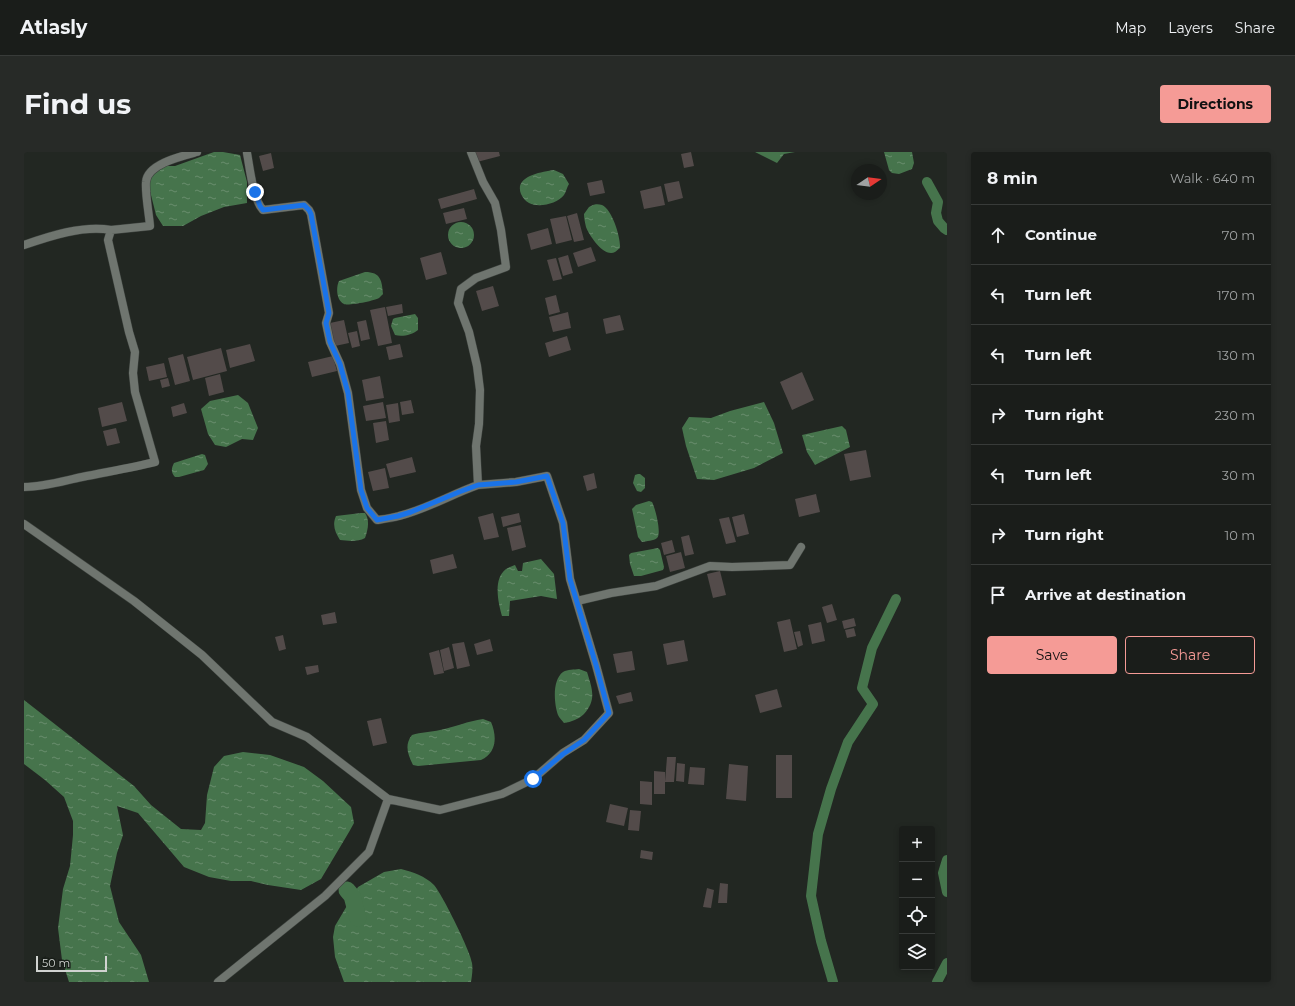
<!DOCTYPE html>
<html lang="en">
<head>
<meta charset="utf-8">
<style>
	body { margin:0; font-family:Montserrat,sans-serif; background:#272a27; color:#f1f3f6 }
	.controls { position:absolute; right:12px; bottom:12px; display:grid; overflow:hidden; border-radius:4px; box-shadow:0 2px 6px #0003 }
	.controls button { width:36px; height:36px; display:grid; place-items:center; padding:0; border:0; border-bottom:1px solid #383b39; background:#1a1d1a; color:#f1f3f6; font:20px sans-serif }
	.compass { position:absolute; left:827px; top:12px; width:36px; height:36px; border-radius:50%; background:#1a1d1a; box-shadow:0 2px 6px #0003; rotate:77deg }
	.scale { position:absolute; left:12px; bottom:10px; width:71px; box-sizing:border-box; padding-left:4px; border:2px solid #d0d3d0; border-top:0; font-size:11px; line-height:14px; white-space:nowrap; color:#d0d3d0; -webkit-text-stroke:3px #191e19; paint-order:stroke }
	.stop { position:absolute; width:12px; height:12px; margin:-9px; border:3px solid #1a73e8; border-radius:50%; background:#fff }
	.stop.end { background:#1a73e8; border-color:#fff; box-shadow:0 1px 4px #0008 }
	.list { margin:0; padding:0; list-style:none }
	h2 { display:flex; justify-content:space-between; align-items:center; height:52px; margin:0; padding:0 16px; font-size:17px }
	h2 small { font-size:13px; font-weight:400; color:#9fa2a2 }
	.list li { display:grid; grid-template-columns:26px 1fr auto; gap:12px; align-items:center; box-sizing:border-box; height:60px; padding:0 16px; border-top:1px solid #383b39 }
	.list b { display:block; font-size:15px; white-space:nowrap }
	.list em { font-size:13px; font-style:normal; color:#9fa2a2 }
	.actions { display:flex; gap:8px; padding:12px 16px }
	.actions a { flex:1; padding:9px 0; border:1px solid #f59b96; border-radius:4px; text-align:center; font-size:14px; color:#f59b96 }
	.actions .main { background:#f59b96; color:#111 }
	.icon { flex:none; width:22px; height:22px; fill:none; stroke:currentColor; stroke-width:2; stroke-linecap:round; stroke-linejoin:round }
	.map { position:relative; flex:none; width:923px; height:830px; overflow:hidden; border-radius:4px }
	header { display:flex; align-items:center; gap:24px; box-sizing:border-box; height:56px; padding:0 20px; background:#1a1d1a; border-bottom:1px solid #383b39 }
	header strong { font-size:19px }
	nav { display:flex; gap:22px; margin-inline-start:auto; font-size:14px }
	.intro { display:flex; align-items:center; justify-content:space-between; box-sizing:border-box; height:96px; padding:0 24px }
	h1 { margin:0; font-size:28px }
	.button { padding:10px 18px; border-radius:4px; background:#f59b96; color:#111; font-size:14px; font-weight:700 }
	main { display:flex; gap:24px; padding:0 24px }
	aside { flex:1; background:#1a1d1a; border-radius:4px; box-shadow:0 2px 6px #0003 }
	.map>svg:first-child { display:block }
	.water { fill:url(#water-ripples) }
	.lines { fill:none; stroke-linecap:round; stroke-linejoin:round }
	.canal { stroke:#46744c; stroke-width:10 }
	.river { stroke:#46744c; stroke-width:17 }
	.building { fill:#534b4a }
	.street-casing { stroke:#3e433f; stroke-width:9 }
	.street { stroke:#6f756f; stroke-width:8 }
	.route { stroke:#1a73e8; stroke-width:5 }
</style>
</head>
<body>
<header>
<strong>Atlasly</strong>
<nav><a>Map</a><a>Layers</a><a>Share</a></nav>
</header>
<div class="intro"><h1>Find us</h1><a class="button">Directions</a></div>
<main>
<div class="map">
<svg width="923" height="830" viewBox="0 0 923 830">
	<defs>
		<pattern id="water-ripples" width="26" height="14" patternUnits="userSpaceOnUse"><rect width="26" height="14" fill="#46744c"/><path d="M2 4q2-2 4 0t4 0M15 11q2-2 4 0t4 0" fill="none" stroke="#688d6d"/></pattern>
	</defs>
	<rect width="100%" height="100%" fill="#222722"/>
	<path class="water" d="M 190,0 L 199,0 L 216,3 L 223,30 L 223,51 L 200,55 L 177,64 L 159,74 L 139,74 L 132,63 L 126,39 L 125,26 L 141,14 L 151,14 Z
		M 731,0 L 771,0 L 760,2 L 753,11 Z
		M 860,0 L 888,0 L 890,11 L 888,17 L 875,22 L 868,21 L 865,18 Z
		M 530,18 L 539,22 L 545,32 C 543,35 542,40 540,43 C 533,52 515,56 505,51 C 501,49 499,46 497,42 C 490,24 517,20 530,18 Z
		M 569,53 C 571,52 575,52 578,53 C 588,57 597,86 596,96 C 594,97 593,99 591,100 C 580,106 565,83 562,75 C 561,71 560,66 560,62 L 565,55 Z
		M424 83a13 13 0 1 1 26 0a13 13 0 1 1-26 0Z
		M 341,120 C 357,120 358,129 359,142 C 359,142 355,146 355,146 C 350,149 324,154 320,152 C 312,148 312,135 315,129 Z
		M 391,162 L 394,166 L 394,178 C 388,183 378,185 371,183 L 367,174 L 369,167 L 371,166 Z
		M 214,243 L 224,251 L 234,276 L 229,288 L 218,287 L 202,295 L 191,293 L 184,282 L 177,257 L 186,249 Z
		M 740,250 L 750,271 L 759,301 L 730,316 L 690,328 L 673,327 L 662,294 L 658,276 L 665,265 L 687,266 L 706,259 Z
		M 818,274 L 822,278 L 826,295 L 791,313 L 783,300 L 778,283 Z
		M 178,302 L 181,303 L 184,312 L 180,318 L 155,325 L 151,325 C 147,320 147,317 150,311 Z
		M 614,322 L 616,322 L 621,326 L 621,336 L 617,340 L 613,339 L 609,331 L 611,323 Z
		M 625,349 L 628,350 C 631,355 638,382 633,386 C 630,389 622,389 618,390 L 614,385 L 608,357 L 612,353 Z
		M 337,361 L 341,361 C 346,368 344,378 341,386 C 334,390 324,389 316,388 C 311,380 308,373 312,364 Z
		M 634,396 L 636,398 L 640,415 L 639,418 L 617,424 L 610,424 L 606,412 L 605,403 L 607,401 Z
		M 517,407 L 530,422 L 533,447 L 517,444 L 486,449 L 485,464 L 478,464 C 474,450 469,427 482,417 C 485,415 489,414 491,413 L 494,419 L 498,419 L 499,411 Z
		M 555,517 L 563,520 C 568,536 573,548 560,562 C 555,567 547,570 540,571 C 538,568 535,566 534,563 C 530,552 528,528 539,520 C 544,517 550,518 555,517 Z
		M 0,548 L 110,634 L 127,653 L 157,677 L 177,678 L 181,671 L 183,643 L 190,615 L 200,604 L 219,600 L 246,603 L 280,615 L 299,629 L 327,655 L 330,671 L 325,680 L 297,727 L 277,738 L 244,733 L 227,729 L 207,729 L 185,725 L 160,715 L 114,661 L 93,654 L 99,683 L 93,701 L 86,734 L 95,770 L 117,803 L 125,830 L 45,830 L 38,808 L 34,776 L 39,737 L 46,714 L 49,683 L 49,669 L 40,645 L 21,628 L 0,612 Z
		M 459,567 L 467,570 C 473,584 473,601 457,608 L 394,614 L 389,613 C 384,603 380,593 388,583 C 397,580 407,580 416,578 C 431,575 444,569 459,567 Z
		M 377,717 C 389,720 401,724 410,733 C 418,742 447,800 448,811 C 449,817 448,824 447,830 L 320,830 L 311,805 L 309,785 L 311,774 L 334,735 L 360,720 Z"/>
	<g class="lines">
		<path class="canal" d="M 903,30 L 914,50 L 912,61 L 914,69 L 920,76 L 923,78
			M 923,708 L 919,721 L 923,740
			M 809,830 L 797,789 L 787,744 L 794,682 L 807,637 L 824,590 L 849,552 L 838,536 L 848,496 L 872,447
			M 913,830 L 923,811"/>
		<path class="river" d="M 323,738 L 328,744 L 334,766"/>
	</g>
	<path class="building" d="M 451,0 L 475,0 L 476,4 L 453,10 Z
		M 667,0 L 670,14 L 660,16 L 657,2 Z
		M 247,1 L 250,16 L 239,19 L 235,4 Z
		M 578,28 L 581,41 L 566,44 L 563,31 Z
		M 655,29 L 659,46 L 644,50 L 640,32 Z
		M 637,34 L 641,53 L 620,57 L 616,39 Z
		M 450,37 L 453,47 L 417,57 L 414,47 Z
		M 440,56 L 443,67 L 422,72 L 419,61 Z
		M 553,61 L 560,88 L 550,90 L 543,64 Z
		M 542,64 L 548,88 L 532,92 L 526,67 Z
		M 524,76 L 528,92 L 507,98 L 503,82 Z
		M 567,95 L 572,109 L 554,115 L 549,101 Z
		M 417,100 L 423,122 L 402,128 L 396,106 Z
		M 544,103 L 549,121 L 539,124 L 534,106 Z
		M 532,106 L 538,127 L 529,129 L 523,108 Z
		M 469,134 L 475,154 L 458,159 L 452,139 Z
		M 532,143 L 536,160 L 525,163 L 521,146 Z
		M 378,152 L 379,161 L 364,164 L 362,155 Z
		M 361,155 L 368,191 L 354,194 L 346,158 Z
		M 544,160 L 547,176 L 529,180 L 525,165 Z
		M 596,163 L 600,178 L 582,182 L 579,167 Z
		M 320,168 L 325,191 L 311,194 L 306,171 Z
		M 342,168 L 346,187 L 337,189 L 333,170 Z
		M 333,179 L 336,194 L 328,196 L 324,181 Z
		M 543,184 L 547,198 L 525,205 L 521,191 Z
		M 226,192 L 231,209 L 206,216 L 202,198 Z
		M 376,192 L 379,205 L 365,208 L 362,195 Z
		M 197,196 L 203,219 L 169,228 L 163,205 Z
		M 159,202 L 166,229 L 151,233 L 144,206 Z
		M 309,204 L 313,219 L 288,225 L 284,210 Z
		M 140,211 L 143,225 L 125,229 L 122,215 Z
		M 778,220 L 790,248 L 768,258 L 756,230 Z
		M 196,222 L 200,240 L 185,244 L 181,226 Z
		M 356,224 L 360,246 L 342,249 L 338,228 Z
		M 144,226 L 146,234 L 138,236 L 136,228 Z
		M 387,248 L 390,261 L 378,263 L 376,250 Z
		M 98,250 L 103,269 L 78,275 L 74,256 Z
		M 359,250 L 362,266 L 342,269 L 339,254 Z
		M 160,251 L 163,261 L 149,265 L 147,255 Z
		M 374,251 L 376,269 L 365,271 L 362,253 Z
		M 362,269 L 365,288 L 352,291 L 349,271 Z
		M 92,276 L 96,291 L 83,294 L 79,279 Z
		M 842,298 L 847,325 L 826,329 L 820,302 Z
		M 388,305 L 392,320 L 366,326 L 362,312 Z
		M 361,316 L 365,336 L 349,339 L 344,320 Z
		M 570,321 L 573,336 L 563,339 L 559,324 Z
		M 792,342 L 796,360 L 775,365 L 771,347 Z
		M 469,361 L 475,385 L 460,388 L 454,365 Z
		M 495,361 L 497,370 L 479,375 L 477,365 Z
		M 720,362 L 725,382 L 713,385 L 708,365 Z
		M 705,365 L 712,390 L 702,392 L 695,367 Z
		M 497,373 L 502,395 L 488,399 L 483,376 Z
		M 665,383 L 670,402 L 661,404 L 657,385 Z
		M 648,388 L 651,400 L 640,403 L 637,391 Z
		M 657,400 L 661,416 L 646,420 L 642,404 Z
		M 429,402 L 433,416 L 409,422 L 406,408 Z
		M 696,419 L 702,443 L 689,446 L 683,422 Z
		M 808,452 L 813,468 L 803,471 L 798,455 Z
		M 311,460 L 313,471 L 299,473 L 297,463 Z
		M 830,466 L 832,474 L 820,477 L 818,469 Z
		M 766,467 L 773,497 L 760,500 L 753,470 Z
		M 797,470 L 801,489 L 788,492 L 784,473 Z
		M 830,476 L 832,484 L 823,486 L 821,478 Z
		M 776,479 L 779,493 L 774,495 L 770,480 Z
		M 259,483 L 262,497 L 255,499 L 251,485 Z
		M 466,487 L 469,499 L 453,503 L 450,492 Z
		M 660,488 L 664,509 L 643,513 L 639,492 Z
		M 440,490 L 446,514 L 433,517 L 428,492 Z
		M 425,495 L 430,516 L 420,519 L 416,498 Z
		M 415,498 L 420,521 L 410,523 L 405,501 Z
		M 608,499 L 611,518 L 593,521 L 589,502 Z
		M 294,513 L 295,520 L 283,523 L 281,515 Z
		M 753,537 L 758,555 L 736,561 L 731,543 Z
		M 607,540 L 609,549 L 595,552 L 592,544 Z
		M 357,566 L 363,591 L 349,594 L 343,569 Z
		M 752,603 L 768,603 L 768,646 L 752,646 Z
		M 643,605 L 652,605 L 650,630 L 641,630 Z
		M 653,611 L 661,612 L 660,630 L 652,629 Z
		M 705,612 L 724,614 L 722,649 L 702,647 Z
		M 666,615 L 681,616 L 680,633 L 664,632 Z
		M 630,619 L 641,620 L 641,642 L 630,642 Z
		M 616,629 L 628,630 L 628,653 L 616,652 Z
		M 586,652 L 604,656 L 600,674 L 582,670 Z
		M 606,658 L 617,659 L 615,679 L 604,678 Z
		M 617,698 L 629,700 L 628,708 L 616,706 Z
		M 696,731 L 704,732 L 703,751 L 694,751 Z
		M 683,736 L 690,738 L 687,756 L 679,755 Z"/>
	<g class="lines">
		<g class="street-casing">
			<path id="street" d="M 223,1 C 226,17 229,47 239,58 L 280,53 L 285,58 L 287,62 L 305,161 L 302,171 L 306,190 L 316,212 L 324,241 L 337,338 L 343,356 L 353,368 C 360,367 368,366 375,364 C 403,357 428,342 454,333
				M 0,93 C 26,84 59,73 87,78
				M 0,335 C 20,335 39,329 58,325 C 82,320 107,316 131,310 L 111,240 L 109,221 L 111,200 L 105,180 L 84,88 L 87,78 L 126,74 C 125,62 121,41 122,30 C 123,12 158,4 173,0
				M 0,372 L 110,449 L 178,503 L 248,570 L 283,585 L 364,647 L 345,700 L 301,744 L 194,830
				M 553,449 L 587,441 L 632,434 L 686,414 L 708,415 L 766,413 L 777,395
				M 364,647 L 416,658 L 478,642 L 509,627 L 539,601 L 560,588 L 585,561 L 572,513 L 546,427 L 539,371 L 523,324 L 492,330 L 454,333 L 452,294 L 455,272 L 456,238 L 453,214 L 445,180 L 434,151 L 437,137 L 452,126 L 482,115 L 477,78 L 471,51 L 459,30 L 447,0"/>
		</g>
		<use href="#street" class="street"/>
	</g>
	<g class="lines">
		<path class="route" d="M 231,40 L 236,54 L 239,58 L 280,53 L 285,58 L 287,62 L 305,161 L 302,171 L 306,190 L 316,212 L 324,241 L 337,338 L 343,356 L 353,368 L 374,364 L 387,360 L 435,340 L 454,333 L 492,330 L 523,324 L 539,371 L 546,427 L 572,513 L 585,561 L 560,588 L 539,602 L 509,627"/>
	</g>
</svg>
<div class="controls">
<button>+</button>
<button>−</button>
<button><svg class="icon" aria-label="locate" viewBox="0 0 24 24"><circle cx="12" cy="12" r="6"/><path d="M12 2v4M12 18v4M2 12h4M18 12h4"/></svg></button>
<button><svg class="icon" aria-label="layers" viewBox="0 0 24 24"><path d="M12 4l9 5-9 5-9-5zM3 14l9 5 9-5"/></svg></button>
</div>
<svg class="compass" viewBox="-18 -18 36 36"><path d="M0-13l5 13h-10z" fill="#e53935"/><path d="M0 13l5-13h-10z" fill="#9fa2a2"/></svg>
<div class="scale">50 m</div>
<div class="stop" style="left:509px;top:627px"></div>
<div class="stop end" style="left:231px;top:40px"></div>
</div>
<aside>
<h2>8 min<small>Walk · 640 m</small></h2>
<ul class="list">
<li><svg class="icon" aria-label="ahead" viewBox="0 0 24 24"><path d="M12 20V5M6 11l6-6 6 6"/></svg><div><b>Continue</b></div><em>70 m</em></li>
<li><svg class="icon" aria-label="left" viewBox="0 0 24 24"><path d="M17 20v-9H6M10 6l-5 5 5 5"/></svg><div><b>Turn left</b></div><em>170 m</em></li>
<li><svg class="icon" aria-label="left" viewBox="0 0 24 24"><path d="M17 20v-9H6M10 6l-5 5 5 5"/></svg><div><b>Turn left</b></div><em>130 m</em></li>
<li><svg class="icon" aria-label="right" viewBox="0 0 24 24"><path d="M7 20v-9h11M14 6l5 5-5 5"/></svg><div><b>Turn right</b></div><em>230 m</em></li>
<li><svg class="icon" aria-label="left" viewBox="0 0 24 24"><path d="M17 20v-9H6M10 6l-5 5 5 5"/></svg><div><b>Turn left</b></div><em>30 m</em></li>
<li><svg class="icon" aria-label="right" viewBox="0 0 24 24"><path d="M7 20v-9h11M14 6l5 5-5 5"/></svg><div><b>Turn right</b></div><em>10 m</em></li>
<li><svg class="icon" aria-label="arrive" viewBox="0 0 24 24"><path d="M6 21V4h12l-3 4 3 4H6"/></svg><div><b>Arrive at destination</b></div></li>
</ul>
<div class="actions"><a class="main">Save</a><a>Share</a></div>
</aside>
</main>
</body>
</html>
